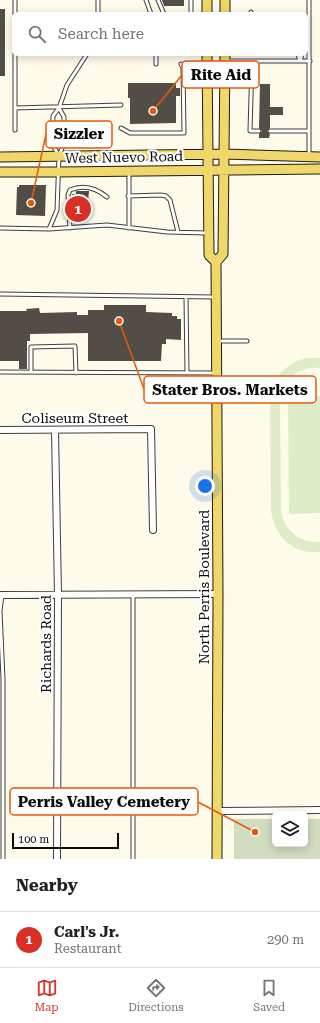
<!DOCTYPE html>
<html lang="en">
<head>
<meta charset="utf-8">
<style>
	body { margin:0; font-family:"Roboto Serif",serif; background:#f6f6f6; color:#202124 }
	.controls { position:absolute; right:12px; bottom:12px; display:grid; overflow:hidden; border-radius:6px; box-shadow:0 2px 10px #0003 }
	.controls button { width:36px; height:36px; display:grid; place-items:center; padding:0; border:0; border-bottom:1px solid #e0e0e0; background:#fff; color:#202124; font:20px sans-serif }
	.scale { position:absolute; left:12px; bottom:10px; width:107px; box-sizing:border-box; padding-left:4px; border:2px solid #0b0b0b; border-top:0; font-size:11px; line-height:14px; white-space:nowrap; color:#0b0b0b; -webkit-text-stroke:3px #fff; paint-order:stroke }
	.you { position:absolute; left:205px; top:486px; width:14px; height:14px; margin:-10px; border:3px solid #fff; border-radius:50%; background:#1a73e8; box-shadow:0 0 0 6px #1a73e833 }
	.badge { display:grid; place-items:center; width:26px; height:26px; border-radius:50%; background:#d93025; color:#fff; font-size:13px; font-weight:700 }
	.pin { position:absolute; translate:-50% -50%; border:2px solid #fff; box-shadow:0 1px 4px #0006 }
	.list { margin:0; padding:0; list-style:none }
	h2 { display:flex; justify-content:space-between; align-items:center; height:52px; margin:0; padding:0 16px; font-size:17px }
	h2 small { font-size:13px; font-weight:400; color:#757577 }
	.list li { display:grid; grid-template-columns:26px 1fr auto; gap:12px; align-items:center; box-sizing:border-box; height:56px; padding:0 16px; border-top:1px solid #e0e0e0 }
	.list b { display:block; font-size:15px; white-space:nowrap }
	.list p { margin:0; font-size:13px; white-space:nowrap; color:#757577 }
	.list em { font-size:13px; font-style:normal; color:#757577 }
	.icon { flex:none; width:22px; height:22px; fill:none; stroke:currentColor; stroke-width:2; stroke-linecap:round; stroke-linejoin:round }
	.map { position:relative; flex:none; width:320px; height:859px; overflow:hidden }
	.search { position:absolute; background:#fff; box-shadow:0 2px 10px #0003; left:12px; right:12px; top:12px; height:44px; display:flex; align-items:center; gap:10px; box-sizing:border-box; padding:0 14px; border-radius:6px; color:#757577; font-size:15px }
	.sheet { height:108px; background:#fff }
	nav { display:flex; justify-content:space-around; align-items:center; box-sizing:border-box; height:56px; border-top:1px solid #e0e0e0; background:#fff; font-size:11px; color:#757577 }
	nav a { display:grid; justify-items:center; gap:2px }
	nav .on { color:#d93025 }
	.map>svg:first-child { display:block }
	.cemetery { fill:#d1ddbe }
	.pitch { fill:#deedc8 }
	.building { fill:#534d48 }
	.lines { fill:none; stroke-linecap:round; stroke-linejoin:round }
	.service-casing { stroke:#3e3e3e; stroke-width:5 }
	.minor-casing { stroke:#3e3e3e; stroke-width:8 }
	.primary-casing { stroke:#1c1c1c; stroke-width:11 }
	.service { stroke:#fff; stroke-width:3 }
	.minor { stroke:#fff; stroke-width:6 }
	.primary { stroke:#efd769; stroke-width:9 }
	.labels { text-anchor:middle; stroke-width:4; stroke-linejoin:round; paint-order:stroke }
	.street-label { font-size:14px; fill:#0b0b0b; stroke:#fff }
	.leader { fill:none; stroke:#e8590c; stroke-width:1.5 }
	.callout-dot { fill:#e8590c; stroke:#fff; stroke-width:1.5 }
	.callout { fill:#fff; stroke:#e8590c; stroke-width:1.5 }
	.callout-label { font-size:15px; text-anchor:middle; font-weight:bold; fill:#0b0b0b }
</style>
</head>
<body>
<div class="map">
<svg width="320" height="859" viewBox="0 0 320 859">
	<rect width="100%" height="100%" fill="#fefbea"/>
	<path class="cemetery" d="M 234,819 L 275,819 L 275,844 L 305,844 L 305,819 L 320,819 L 320,859 L 234,859 Z"/>
	<path class="pitch" d="M 307,358 L 320,358 L 320,368 C 300,366 285,377 280,396 L 281,509 C 283,530 299,543 320,542 L 320,552 C 293,555 273,535 271,509 L 270,395 C 275,375 287,363 307,358 Z
		M 320,396 L 320,513 L 289,514 L 288,397 Z"/>
	<path class="building" d="M 162,0 L 184,0 L 184,6 L 164,6 Z
		M 0,9 L 5,9 L 5,76 L 0,76 Z
		M 128,83 L 176,83 L 176,88 L 180,88 L 180,96 L 176,96 L 176,123 L 130,124 L 130,98 L 128,98 Z
		M 260,84 L 270,84 L 270,107 L 283,107 L 283,115 L 270,115 L 270,128 L 267,131 L 270,134 L 269,138 L 259,138 L 259,134 L 262,131 L 259,128 Z
		M 19,185 L 46,185 L 45,216 L 16,215 L 17,187 L 19,187 Z
		M 76,191 L 89,191 L 88,202 L 85,201 L 85,219 L 77,218 L 77,216 L 72,216 L 72,194 L 76,194 Z
		M 104,305 L 146,305 L 146,312 L 172,313 L 172,316 L 177,316 L 177,319 L 181,319 L 181,340 L 166,339 L 166,344 L 162,344 L 161,361 L 88,361 L 88,333 L 30,334 L 30,341 L 27,341 L 27,369 L 19,369 L 19,361 L 0,361 L 0,311 L 27,311 L 26,309 L 39,308 L 40,313 L 77,312 L 77,315 L 88,315 L 88,310 L 104,310 Z"/>
	<g class="lines">
		<g class="service-casing">
			<path id="service" d="M 146,0 L 151,14
				M 158,0 L 164,14
				M 191,0 L 191,14
				M 251,12 L 251,14
				M 15,14 L 15,0
				M 98,14 L 98,0
				M 156,54 L 156,64
				M 298,54 L 300,61
				M 227,61 L 310,61
				M 252,61 L 250,131 L 259,131
				M 300,61 L 302,54
				M 15,108 L 121,105
				M 121,128 L 130,133 L 184,133 L 183,68 L 181,64
				M 15,130 L 15,54
				M 270,131 L 309,131
				M 58,154 L 52,144 L 53,116 L 59,108 L 67,85 L 87,54
				M 309,155 L 309,0
				M 129,172 L 129,228
				M 128,196 L 161,195 L 166,196 L 170,200 L 178,232
				M 0,228 L 49,229 L 107,225 L 167,232 L 207,233
				M 70,228 L 68,195 L 70,190 C 84,184 96,188 107,197
				M 49,229 L 57,210 L 59,156 L 64,143 L 64,117 L 59,108
				M 0,294 L 214,297
				M 186,297 L 187,373
				M 217,341 L 247,341
				M 0,372 L 216,373
				M 31,372 L 31,347 L 75,346 L 76,373
				M 2,595 L 0,611 L 3,679 L 3,859
				M 133,859 L 133,595"/>
		</g>
		<g class="minor-casing">
			<path id="minor" d="M 0,430 L 151,429 L 153,530
				M 55,430 L 58,595 L 57,859
				M 0,595 L 218,594
				M 218,811 L 320,810"/>
		</g>
		<g class="primary-casing">
			<path id="primary" d="M 207,0 L 207,14
				M 225,0 L 225,14
				M 207,54 L 209,255 L 216,262 L 218,594 L 217,859
				M 0,157 L 225,154 L 320,157
				M 0,172 L 58,172 L 320,169
				M 216,262 L 223,254 L 225,54"/>
		</g>
		<use href="#service" class="service"/>
		<use href="#minor" class="minor"/>
		<use href="#primary" class="primary"/>
	</g>
	<g class="labels">
		<g class="street-label">
			<text transform="translate(124 157) rotate(-1)" y="5">West Nuevo Road</text>
			<text x="75" y="423">Coliseum Street</text>
			<text transform="translate(204 587) rotate(-90)" y="5">North Perris Boulevard</text>
			<text transform="translate(46 644) rotate(-90)" y="5">Richards Road</text>
		</g>
	</g>
	<path class="leader" d="M153 111L182 75M31 203L46 134M119 321L144 389M255 832L198 802"/>
	<g class="callout-dot">
		<circle cx="153" cy="111" r="4"/>
		<circle cx="31" cy="203" r="4"/>
		<circle cx="119" cy="321" r="4"/>
		<circle cx="255" cy="832" r="4"/>
	</g>
	<g class="callout">
		<rect x="182" y="61" width="77" height="27" rx="4"/>
		<rect x="46" y="121" width="66" height="27" rx="4"/>
		<rect x="144" y="376" width="172" height="27" rx="4"/>
		<rect x="10" y="788" width="188" height="27" rx="4"/>
	</g>
	<g class="callout-label">
		<text x="221" y="80">Rite Aid</text>
		<text x="79" y="139">Sizzler</text>
		<text x="230" y="395">Stater Bros. Markets</text>
		<text x="104" y="807">Perris Valley Cemetery</text>
	</g>
</svg>
<div class="controls">
<button><svg class="icon" aria-label="layers" viewBox="0 0 24 24"><path d="M12 4l9 5-9 5-9-5zM3 14l9 5 9-5"/></svg></button>
</div>
<div class="scale">100 m</div>
<div class="you"></div>
<div class="pin badge" style="left:78px;top:209px">1</div>
<div class="search"><svg class="icon" aria-label="search" viewBox="0 0 24 24"><circle cx="10" cy="10" r="6"/><path d="M15 15l6 6"/></svg>Search here</div>
</div>
<section class="sheet">
<h2>Nearby<small></small></h2>
<ul class="list">
<li><span class="badge">1</span><div><b>Carl's Jr.</b><p>Restaurant</p></div><em>290 m</em></li>
</ul>
</section>
<nav>
<a class="on"><svg class="icon" aria-label="map" viewBox="0 0 24 24"><path d="M3 6l6-2 6 2 6-2v14l-6 2-6-2-6 2zM9 4v14M15 6v14"/></svg>Map</a>
<a><svg class="icon" aria-label="directions" viewBox="0 0 24 24"><path d="M12 3l9 9-9 9-9-9zM9 14v-3h6M13 9l2 2-2 2"/></svg>Directions</a>
<a><svg class="icon" aria-label="saved" viewBox="0 0 24 24"><path d="M7 4h10v16l-5-4-5 4z"/></svg>Saved</a>
</nav>
</body>
</html>
